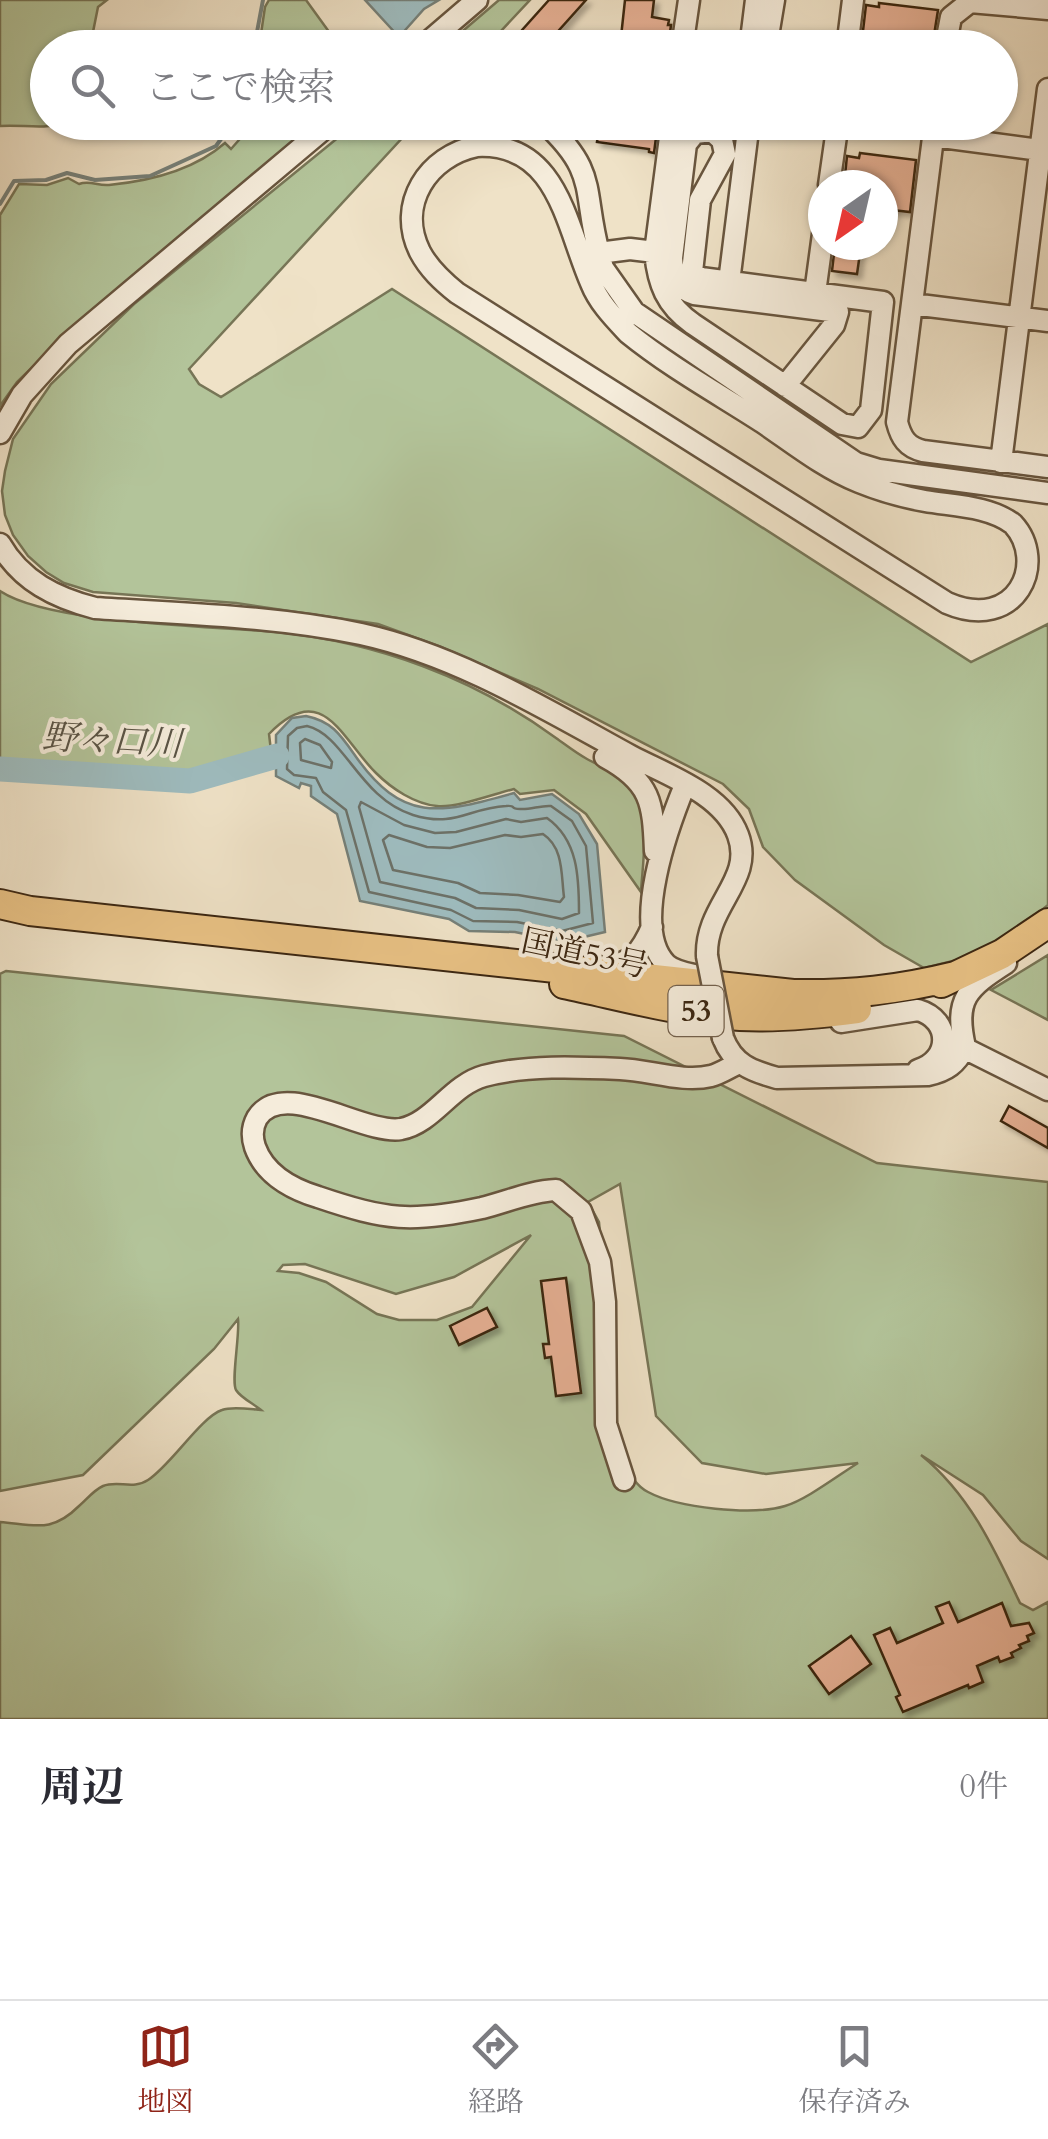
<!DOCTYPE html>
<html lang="ja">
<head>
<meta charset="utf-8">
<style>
	body { margin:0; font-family:Cardo,"Noto Serif JP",serif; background:#f2f2f3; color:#2b2b33 }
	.compass { position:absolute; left:808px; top:170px; width:90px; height:90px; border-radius:50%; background:#fff; box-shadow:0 2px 8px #0004; rotate:214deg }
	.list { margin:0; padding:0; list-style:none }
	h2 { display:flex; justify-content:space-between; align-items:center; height:130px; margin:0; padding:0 40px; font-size:42px }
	h2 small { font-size:32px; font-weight:400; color:#7c7c81 }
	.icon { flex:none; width:55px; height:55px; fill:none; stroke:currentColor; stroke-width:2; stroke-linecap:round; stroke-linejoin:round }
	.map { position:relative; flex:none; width:1048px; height:1719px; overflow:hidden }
	.search { position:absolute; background:#fff; box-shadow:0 2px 8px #0004; left:30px; right:30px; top:30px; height:110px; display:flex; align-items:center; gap:25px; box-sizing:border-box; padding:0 35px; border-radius:55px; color:#7c7c81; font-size:38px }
	.sheet { height:280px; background:#fff }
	nav { display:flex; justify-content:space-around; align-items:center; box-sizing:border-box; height:140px; border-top:2px solid #e1e1e2; background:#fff; font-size:28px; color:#7c7c81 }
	nav a { display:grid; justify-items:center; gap:5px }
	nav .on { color:#8f2418 }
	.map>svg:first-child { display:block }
	.green { fill:#b3c49a; stroke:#777556; stroke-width:2.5; fill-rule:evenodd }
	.water { fill:#9ebcbf; stroke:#768079; stroke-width:2.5 }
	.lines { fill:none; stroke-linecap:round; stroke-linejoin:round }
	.shore { stroke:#6c7168; stroke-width:2.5 }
	.stream { stroke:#768079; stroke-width:4 }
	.river { stroke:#9ebcbf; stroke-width:25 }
	.building { fill:#e6b094; stroke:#3b2611; stroke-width:2.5; filter:url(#shadow) }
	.minor-casing { stroke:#68553e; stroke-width:25 }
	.highway-casing { stroke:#3b2611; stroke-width:32 }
	.minor { stroke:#f5ecdb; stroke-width:20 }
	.highway { stroke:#e8c184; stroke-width:28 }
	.minor-bridge-casing { stroke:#68553e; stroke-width:25; stroke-linecap:butt }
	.minor-bridge { stroke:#f5ecdb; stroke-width:20 }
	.labels { text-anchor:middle; stroke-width:8; stroke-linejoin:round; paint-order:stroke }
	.shield { fill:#f5ecdb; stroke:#73614e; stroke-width:2.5 }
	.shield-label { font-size:30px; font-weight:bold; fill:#3b2611 }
	.street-label { font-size:32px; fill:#3b2611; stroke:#f5ecdb }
	.water-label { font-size:35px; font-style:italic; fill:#595345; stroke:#f5ecdb }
</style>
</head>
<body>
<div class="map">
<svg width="1048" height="1719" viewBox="0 0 1048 1719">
	<defs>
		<filter id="shadow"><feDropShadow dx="4.5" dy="4.5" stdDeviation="2.5" flood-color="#0004"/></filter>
	</defs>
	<rect width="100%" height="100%" fill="#efe2c7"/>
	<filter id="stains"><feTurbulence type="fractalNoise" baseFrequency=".002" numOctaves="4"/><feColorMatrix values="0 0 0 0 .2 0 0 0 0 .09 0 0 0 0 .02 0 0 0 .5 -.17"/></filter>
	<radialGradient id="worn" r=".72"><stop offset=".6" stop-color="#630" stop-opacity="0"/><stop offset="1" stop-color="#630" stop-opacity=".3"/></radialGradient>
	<path class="green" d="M 0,0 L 107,0 L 98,7 L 91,42 L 93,47 L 48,48 L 48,122 L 62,123 C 44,130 20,124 0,126 Z
		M 269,0 L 306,0 L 340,47 L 259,47 L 265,7 Z
		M 499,0 L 530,0 L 486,47 L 444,47 Z
		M 254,123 L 316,123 L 78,323 L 17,382 L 0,406 L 0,215 L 19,184 L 47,185 L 68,178 L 79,184 C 90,180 97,186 109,185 C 150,181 193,171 225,143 L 231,149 Z
		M 356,123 L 416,123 L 189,369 L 199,384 L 221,397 L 392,289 L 971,662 L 1048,624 L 1048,905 L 998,945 L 961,959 L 924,968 L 884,945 L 795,880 L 763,847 L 749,809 L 723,784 L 538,689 L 441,647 L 378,624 L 236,603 L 93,592 L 64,583 L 46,572 L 28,556 L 13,535 L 5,515 L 2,491 L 5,471 L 13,439 L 51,384 L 134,304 Z
		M 0,591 C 50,624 210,626 276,632 C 377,642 474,678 556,738 C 566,745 576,753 587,759 C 598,765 611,770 621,777 C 654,803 643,855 641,892 L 586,814 L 554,790 L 520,794 L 514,789 C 494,794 456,808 437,806 C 415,804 392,789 376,773 C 342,740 323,678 269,734 L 271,751 L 187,775 L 0,762 Z
		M 1048,955 L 1048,1020 L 991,990 Z
		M 6,971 L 624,1036 L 877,1163 L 1048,1182 L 1048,1559 L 1021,1541 L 983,1495 L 921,1455 C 969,1494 994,1548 1020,1603 L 1033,1610 L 1048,1602 L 1048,1719 L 0,1719 L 0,1522 C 36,1525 52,1533 79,1506 C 87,1499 94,1490 103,1486 C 118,1480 133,1490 148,1480 C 171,1465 201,1417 222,1410 C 232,1406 249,1409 261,1410 C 254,1404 241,1398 236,1390 C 231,1381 240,1334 238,1319 L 214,1349 L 83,1475 L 0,1491 L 0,974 ZM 620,1184 L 656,1416 L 702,1463 L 766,1474 L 858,1463 C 837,1476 806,1500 785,1506 C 752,1516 678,1508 648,1492 C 633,1484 628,1469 620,1455 L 599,1222 L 588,1202 ZM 531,1235 L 472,1307 L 437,1320 L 399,1320 L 377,1314 L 326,1282 L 299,1273 L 278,1271 L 283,1265 L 305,1264 L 396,1294 L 454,1277 Z"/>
	<path class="water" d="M 365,0 L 439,0 L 424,9 L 399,37 Z
		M 306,716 C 331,721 340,734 354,754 C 403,825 441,813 514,793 L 520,800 L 552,794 L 579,814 L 597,844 L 605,932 L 563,942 L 515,932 L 469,931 L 449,919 L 360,901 L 337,814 L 311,796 L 311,786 L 301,783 L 299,788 L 276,776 L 276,735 L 292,718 Z"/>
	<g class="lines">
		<path class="shore" d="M 307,726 C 345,735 359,798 413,815 C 456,828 468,808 506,806 C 518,805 508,809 520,809 C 530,810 541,805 551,806 L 572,821 L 586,846 L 593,923 L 562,931 L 517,922 L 473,921 L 451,910 L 369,892 L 346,810 L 323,792 L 316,778 L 294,775 L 287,769 L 288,736 L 297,728 Z
			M 305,739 L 320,745 L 332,762 L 331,768 L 301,760 L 300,743 Z
			M 361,802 L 404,825 L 435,833 L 456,832 L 506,819 L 521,822 L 547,818 C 578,840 579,877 579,913 L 562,919 L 519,910 L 476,908 L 455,898 L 380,882 L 359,807 Z
			M 543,834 C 564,848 561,875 564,897 L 560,902 L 518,895 L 480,893 L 458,883 L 393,870 L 383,840 L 389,835 L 427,847 L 450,848 L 505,835 L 521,837 Z"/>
		<path class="stream" d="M 254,48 L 263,0
			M 0,204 L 14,181 L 46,180 L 67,173 L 95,180 L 150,176 L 216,146 L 233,122"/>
		<path class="river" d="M 0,769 L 190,781 L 277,756"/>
	</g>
	<path class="building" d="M 549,0 L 586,0 L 543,48 L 506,48 Z
		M 625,0 L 654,0 L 652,17 L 669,20 L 668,25 L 671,25 L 668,48 L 620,46 Z
		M 879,3 L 938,10 L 932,48 L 861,48 L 866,5 L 879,7 Z
		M 600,122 L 658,122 L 654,153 L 649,152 L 649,149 L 597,142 Z
		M 860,153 L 916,160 L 910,212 L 883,209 L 883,185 L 844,185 L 847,156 L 859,158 Z
		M 835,245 L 861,246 L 857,274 L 832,271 Z
		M 1009,1106 L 1048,1128 L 1048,1148 L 1001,1121 Z
		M 566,1278 L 581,1393 L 556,1396 L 551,1357 L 545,1358 L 543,1344 L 549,1344 L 541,1281 Z
		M 487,1308 L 497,1327 L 459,1345 L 450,1326 Z
		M 949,1602 L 958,1622 L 1002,1603 L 1011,1626 L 1029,1623 L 1034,1633 L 1027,1636 L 1029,1641 L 1019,1645 L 1021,1648 L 1011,1653 L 1013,1657 L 1000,1662 L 998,1657 L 977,1666 L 983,1682 L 969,1688 L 968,1685 L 903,1712 L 896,1697 L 900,1695 L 874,1635 L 890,1628 L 897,1643 L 943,1623 L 936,1607 Z
		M 851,1636 L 871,1664 L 829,1694 L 809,1666 Z"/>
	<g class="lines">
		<g class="minor-casing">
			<path id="minor" d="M 421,48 L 477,0
				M 682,48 L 689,0
				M 750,48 L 756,0
				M 766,48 L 774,0
				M 847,48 L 853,0
				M 945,48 L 951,17 L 970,2 L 1048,9
				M 544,122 C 599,173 582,189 599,253
				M 672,122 L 655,252 L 630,249 L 599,253 L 603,268 L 634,312 L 856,463 L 879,470 L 1048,493
				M 782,122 L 837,129
				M 935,122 L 897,422 C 901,438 907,447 923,451 L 1048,467
				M 934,136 L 1048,151
				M 477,146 C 558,142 566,226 591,283 C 599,303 614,318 628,333 C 670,367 717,393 762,422 C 793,443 824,468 859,482 C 881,491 903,497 925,501 C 954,506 989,506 1013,524 C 1048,562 1017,633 947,603 L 457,293 C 442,281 429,269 420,252 C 396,204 428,156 477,146 Z
				M 829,185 L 838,122
				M 655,252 C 658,284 666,305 693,324 L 842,424 L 858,427 L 871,410 L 883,302 L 701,278 L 692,272 L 700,200 L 725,154 L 722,140 L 712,131 L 695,133 L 686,144 L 672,258 C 673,274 677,289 694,294 L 838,312 L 834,325 L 785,386
				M 729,282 L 749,122
				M 815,293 L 823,234
				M 912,304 L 1048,321
				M 0,433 L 22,395 L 68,344 L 332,122
				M 1001,462 L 1048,89
				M 0,544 C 21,581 56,598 95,608 C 184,614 274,616 361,634 C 457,655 545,709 631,756 C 667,775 723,794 738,835 C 755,880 705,905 707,956
				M 605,757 C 651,782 653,802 655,851
				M 685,785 C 669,824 630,928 666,964 C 672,970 685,973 694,975
				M 604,967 C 632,964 641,952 652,927
				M 841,1022 L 918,1010 C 952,1020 951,1060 918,1070
				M 723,1038 C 733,1064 751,1071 777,1078 L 928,1075 C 947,1071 956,1064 965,1047 C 954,999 967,988 1006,963
				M 956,1044 L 1048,1090
				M 624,1480 L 606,1424 L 605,1302 L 600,1262 L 581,1211 L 556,1190 C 531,1191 506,1202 482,1208 C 411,1223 386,1220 318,1197 C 292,1189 265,1175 255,1147 C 252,1138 252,1127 257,1118 C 283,1077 363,1135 401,1129 C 433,1123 451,1085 484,1076 C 527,1065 576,1067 620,1069 C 649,1070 683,1083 711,1076 C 720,1074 730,1067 739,1063"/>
		</g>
		<g class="highway-casing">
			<path id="highway" d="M 0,904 L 30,911 L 793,994 C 851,995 898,990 955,976
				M 941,983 L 1002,954 L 1048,923
				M 564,984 C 622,996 681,1013 740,1016 C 780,1018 819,1014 857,1009"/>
		</g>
		<use href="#minor" class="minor"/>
		<use href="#highway" class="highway"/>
		<g class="minor-bridge-casing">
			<path id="minor-bridge" d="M 707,956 L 723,1038"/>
		</g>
		<use href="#minor-bridge" class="minor-bridge"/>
	</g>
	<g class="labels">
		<rect class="shield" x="668.5" y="986" width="55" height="50" rx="8"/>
		<g class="shield-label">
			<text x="696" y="1021">53</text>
		</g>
		<g class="street-label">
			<text transform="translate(585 953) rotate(12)" y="11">国道53号</text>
		</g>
		<g class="water-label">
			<text transform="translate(112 740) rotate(3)" y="12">野々口川</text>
		</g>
	</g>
	<rect width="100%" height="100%" filter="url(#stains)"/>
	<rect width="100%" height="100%" fill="url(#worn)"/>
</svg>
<svg class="compass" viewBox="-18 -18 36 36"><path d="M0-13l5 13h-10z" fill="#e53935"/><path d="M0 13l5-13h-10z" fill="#7c7c81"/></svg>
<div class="search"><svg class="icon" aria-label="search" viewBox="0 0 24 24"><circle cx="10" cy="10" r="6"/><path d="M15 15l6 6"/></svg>ここで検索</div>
</div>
<section class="sheet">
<h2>周辺<small>0件</small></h2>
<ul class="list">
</ul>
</section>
<nav>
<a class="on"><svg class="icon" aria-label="map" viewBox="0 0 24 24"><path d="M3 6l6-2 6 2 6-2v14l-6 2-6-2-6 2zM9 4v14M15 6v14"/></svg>地図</a>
<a><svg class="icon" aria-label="directions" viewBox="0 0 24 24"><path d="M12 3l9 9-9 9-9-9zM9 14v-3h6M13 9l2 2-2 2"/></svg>経路</a>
<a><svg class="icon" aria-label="saved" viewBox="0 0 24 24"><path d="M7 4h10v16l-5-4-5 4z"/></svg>保存済み</a>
</nav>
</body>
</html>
